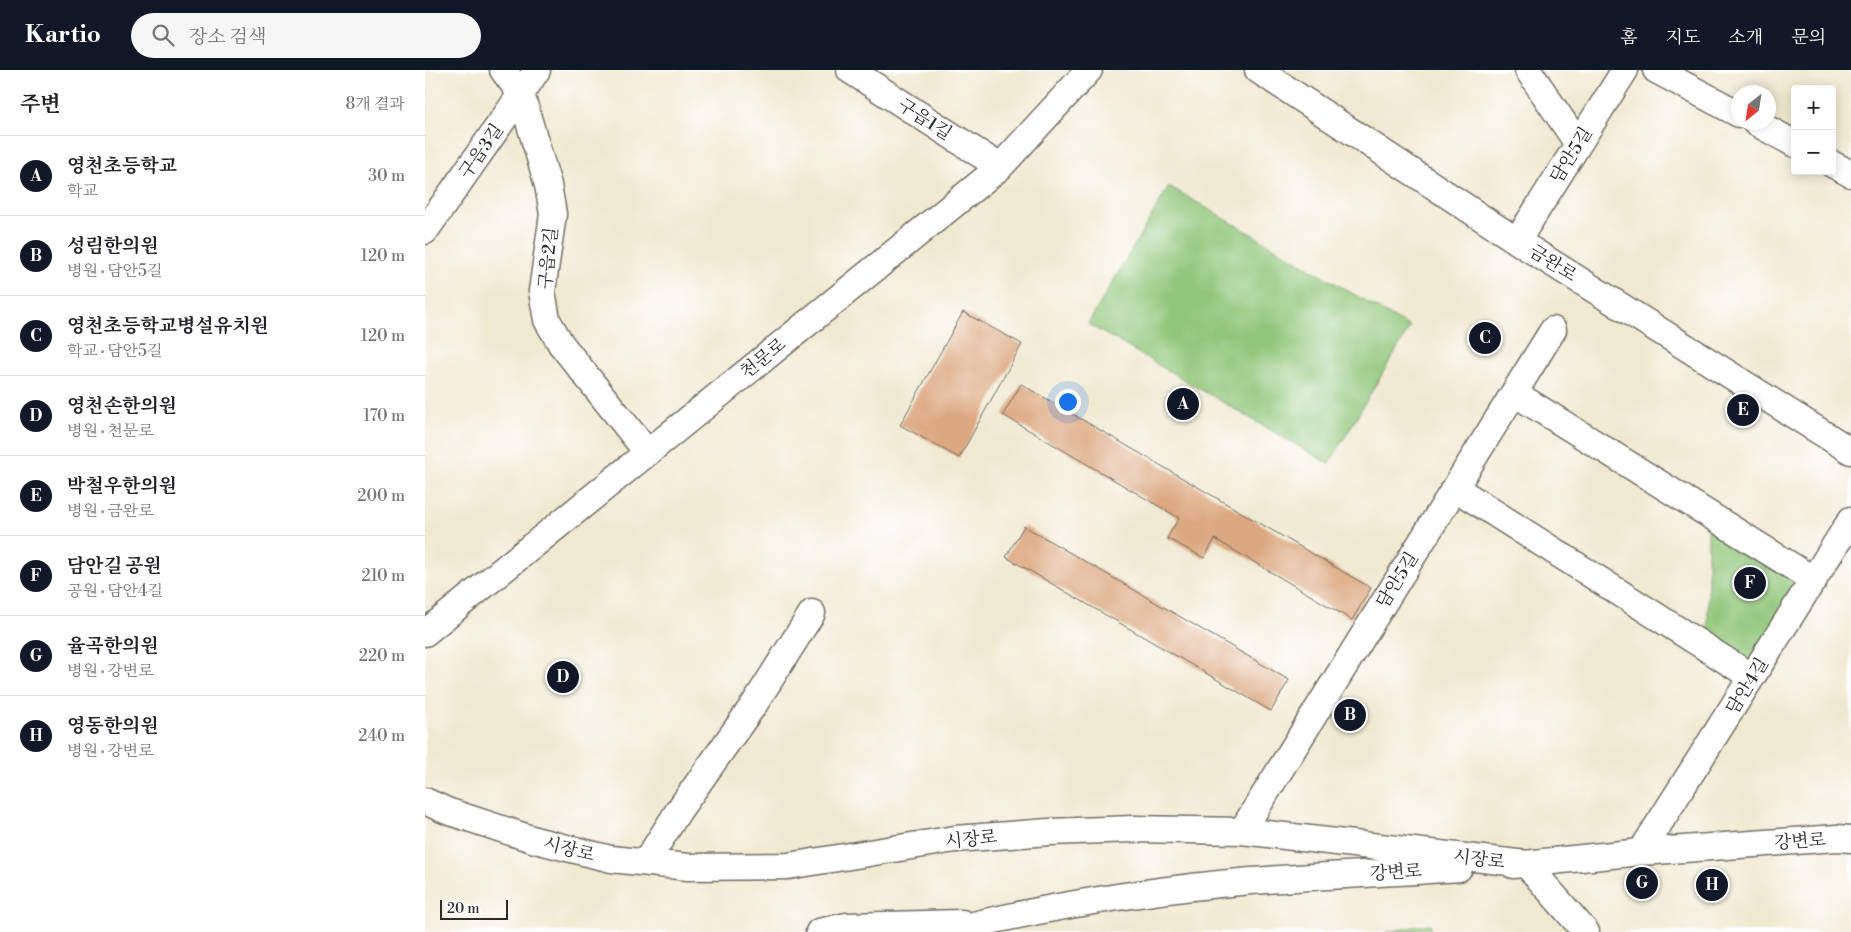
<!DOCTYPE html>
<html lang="ko">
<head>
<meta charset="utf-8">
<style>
	body { margin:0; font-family:"Libre Bodoni","Noto Serif KR",serif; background:#f6f6f6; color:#202124 }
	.controls { position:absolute; right:15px; top:15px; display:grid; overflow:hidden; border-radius:5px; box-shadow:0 2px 12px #0003 }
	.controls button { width:45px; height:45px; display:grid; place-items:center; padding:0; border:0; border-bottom:1px solid #e0e0e0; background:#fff; color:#202124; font:25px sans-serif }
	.compass { position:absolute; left:1306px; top:15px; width:45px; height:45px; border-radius:50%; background:#fff; box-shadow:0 2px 12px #0003; rotate:210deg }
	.scale { position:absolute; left:15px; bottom:12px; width:68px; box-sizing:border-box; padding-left:5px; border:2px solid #2b2b2b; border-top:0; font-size:14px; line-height:18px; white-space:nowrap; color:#2b2b2b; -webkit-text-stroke:4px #fff; paint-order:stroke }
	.you { position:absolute; left:642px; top:331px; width:18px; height:18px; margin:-12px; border:4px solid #fff; border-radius:50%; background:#1a73e8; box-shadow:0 0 0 8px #1a73e833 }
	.badge { display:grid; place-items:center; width:32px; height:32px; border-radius:50%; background:#111827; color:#fff; font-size:16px; font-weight:700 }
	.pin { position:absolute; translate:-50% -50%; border:2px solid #fff; box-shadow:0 1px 5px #0006 }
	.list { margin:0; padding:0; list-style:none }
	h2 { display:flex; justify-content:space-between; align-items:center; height:65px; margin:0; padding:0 20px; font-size:21px }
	h2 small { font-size:16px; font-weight:400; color:#757577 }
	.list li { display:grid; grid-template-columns:32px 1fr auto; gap:15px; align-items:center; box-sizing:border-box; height:80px; padding:0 20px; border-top:1px solid #e0e0e0 }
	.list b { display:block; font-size:19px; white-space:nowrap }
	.list p { margin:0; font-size:16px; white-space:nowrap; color:#757577 }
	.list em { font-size:16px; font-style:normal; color:#757577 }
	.icon { flex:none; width:28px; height:28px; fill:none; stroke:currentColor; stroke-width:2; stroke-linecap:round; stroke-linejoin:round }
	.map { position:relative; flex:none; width:1426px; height:862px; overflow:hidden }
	header { display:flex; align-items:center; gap:30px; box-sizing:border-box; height:70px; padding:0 25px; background:#111827; color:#fff }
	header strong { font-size:24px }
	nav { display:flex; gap:28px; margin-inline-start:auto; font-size:18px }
	.search { width:350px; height:45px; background:#f6f6f6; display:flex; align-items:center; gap:12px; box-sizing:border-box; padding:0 18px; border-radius:28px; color:#757577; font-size:19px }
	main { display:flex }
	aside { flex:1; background:#fff }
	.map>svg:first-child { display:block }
	.green { fill:#90c679; stroke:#5e7852 }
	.building { fill:#dca880 }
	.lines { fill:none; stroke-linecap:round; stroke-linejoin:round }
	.minor-casing { stroke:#706e65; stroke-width:29 }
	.minor { stroke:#fff; stroke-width:26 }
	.labels { text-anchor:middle; stroke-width:4; stroke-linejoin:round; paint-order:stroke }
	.street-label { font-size:18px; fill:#2b2b2b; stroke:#fff }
</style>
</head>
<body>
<header>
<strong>Kartio</strong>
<div class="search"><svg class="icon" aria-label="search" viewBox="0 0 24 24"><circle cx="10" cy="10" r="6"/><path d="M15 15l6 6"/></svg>장소 검색</div>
<nav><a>홈</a><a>지도</a><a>소개</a><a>문의</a></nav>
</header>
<main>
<aside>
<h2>주변<small>8개 결과</small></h2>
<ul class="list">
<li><span class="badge">A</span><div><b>영천초등학교</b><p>학교</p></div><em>30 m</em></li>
<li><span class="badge">B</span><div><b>성림한의원</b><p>병원 · 담안5길</p></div><em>120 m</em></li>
<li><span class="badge">C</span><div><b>영천초등학교병설유치원</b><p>학교 · 담안5길</p></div><em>120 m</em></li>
<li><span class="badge">D</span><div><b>영천손한의원</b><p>병원 · 천문로</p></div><em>170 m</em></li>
<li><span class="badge">E</span><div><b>박철우한의원</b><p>병원 · 금완로</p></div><em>200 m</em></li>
<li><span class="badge">F</span><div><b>담안길 공원</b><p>공원 · 담안4길</p></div><em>210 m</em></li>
<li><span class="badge">G</span><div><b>율곡한의원</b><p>병원 · 강변로</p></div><em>220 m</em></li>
<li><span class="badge">H</span><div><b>영동한의원</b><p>병원 · 강변로</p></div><em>240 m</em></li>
</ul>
</aside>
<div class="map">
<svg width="1426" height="862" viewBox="0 0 1426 862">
	<rect width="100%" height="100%" fill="#fff"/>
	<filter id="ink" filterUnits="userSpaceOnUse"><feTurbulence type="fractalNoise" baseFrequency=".02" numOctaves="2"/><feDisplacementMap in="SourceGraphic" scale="10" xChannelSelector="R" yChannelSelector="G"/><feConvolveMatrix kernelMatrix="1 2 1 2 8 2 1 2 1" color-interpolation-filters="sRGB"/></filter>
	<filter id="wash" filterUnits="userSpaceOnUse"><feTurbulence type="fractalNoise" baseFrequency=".0096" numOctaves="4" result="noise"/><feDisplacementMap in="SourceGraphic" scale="20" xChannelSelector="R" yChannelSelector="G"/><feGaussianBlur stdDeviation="1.12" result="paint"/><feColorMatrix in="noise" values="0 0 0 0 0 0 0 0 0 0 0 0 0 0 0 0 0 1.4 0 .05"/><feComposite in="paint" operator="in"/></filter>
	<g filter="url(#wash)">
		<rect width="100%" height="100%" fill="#f0e9d1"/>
		<path class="green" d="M 744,116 L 985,257 L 904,394 L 663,254 Z
			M 1283,454 L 1365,503 L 1371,523 L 1329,589 L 1310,590 L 1283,573 Z
			M 1005,854 L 1006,862 L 962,862 Z"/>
		<g id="blocks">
			<path class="building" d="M 538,242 L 597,274 L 534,388 L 475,355 Z
				M 596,314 L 946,518 L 927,550 L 790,469 L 779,488 L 742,468 L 754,448 L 578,345 Z
				M 599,456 L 864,610 L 846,641 L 581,487 Z"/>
		</g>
	</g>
	<g filter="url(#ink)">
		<use href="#blocks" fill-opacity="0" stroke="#706e65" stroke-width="1"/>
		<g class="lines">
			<g class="minor-casing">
				<path id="minor" d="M 78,0 L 96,24 L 123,115 L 128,144 L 117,221 L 122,250 L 136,274 L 222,382
					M 425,0 L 575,97
					M 833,0 L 1092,171 L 1426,381
					M 1103,0 L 1153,74
					M 1231,0 L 1314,44
					M 1330,52 L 1370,74
					M 1407,94 L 1426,104
					M 0,161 L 96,24 L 112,0
					M 1092,171 L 1200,0
					M 1089,323 L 1389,510
					M 1030,418 L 1327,607
					M 0,563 L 575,97 L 664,0
					M 0,731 L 22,741 L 110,770 L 186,789 L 263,797 L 363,796 L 530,769 L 624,762 L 708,759 L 817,761 L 1101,794 L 1161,862
					M 817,761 L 1128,260
					M 1216,782 L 1426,450
					M 221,792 L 254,740 L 330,633 L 387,543
					M 1088,795 L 1216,782 L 1412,768 L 1426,769
					M 394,862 L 422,856 L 537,853
					M 519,862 C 618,837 724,820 826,811 C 895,806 965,803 1034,798"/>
			</g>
			<use href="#minor" class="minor"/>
		</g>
	</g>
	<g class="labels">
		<g class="street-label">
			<text transform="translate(500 49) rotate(33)" y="6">구읍1길</text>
			<text transform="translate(56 81) rotate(-55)" y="6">구읍3길</text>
			<text transform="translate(1146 85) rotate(-58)" y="6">담안5길</text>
			<text transform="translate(123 188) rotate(-84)" y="6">구읍2길</text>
			<text transform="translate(1128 193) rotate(32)" y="6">금완로</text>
			<text transform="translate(338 288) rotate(-39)" y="6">천문로</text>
			<text transform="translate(972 510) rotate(-58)" y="6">담안5길</text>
			<text transform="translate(1322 616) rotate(-58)" y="6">담안4길</text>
			<text transform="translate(546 769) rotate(-6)" y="6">시장로</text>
			<text transform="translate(1375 771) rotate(-4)" y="6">강변로</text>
			<text transform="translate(144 779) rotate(14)" y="6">시장로</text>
			<text transform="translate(1054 789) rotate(7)" y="6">시장로</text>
			<text transform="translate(971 802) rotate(-4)" y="6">강변로</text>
		</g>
	</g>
</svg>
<div class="controls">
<button>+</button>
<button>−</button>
</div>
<svg class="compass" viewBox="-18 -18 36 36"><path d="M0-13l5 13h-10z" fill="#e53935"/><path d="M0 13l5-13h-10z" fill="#757577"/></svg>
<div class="scale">20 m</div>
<div class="you"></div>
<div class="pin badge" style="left:758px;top:334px">A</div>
<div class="pin badge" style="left:925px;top:645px">B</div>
<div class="pin badge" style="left:1060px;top:268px">C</div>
<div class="pin badge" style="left:138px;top:607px">D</div>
<div class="pin badge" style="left:1318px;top:340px">E</div>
<div class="pin badge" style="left:1325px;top:513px">F</div>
<div class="pin badge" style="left:1217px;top:813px">G</div>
<div class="pin badge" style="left:1287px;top:815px">H</div>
</div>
</main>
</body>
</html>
